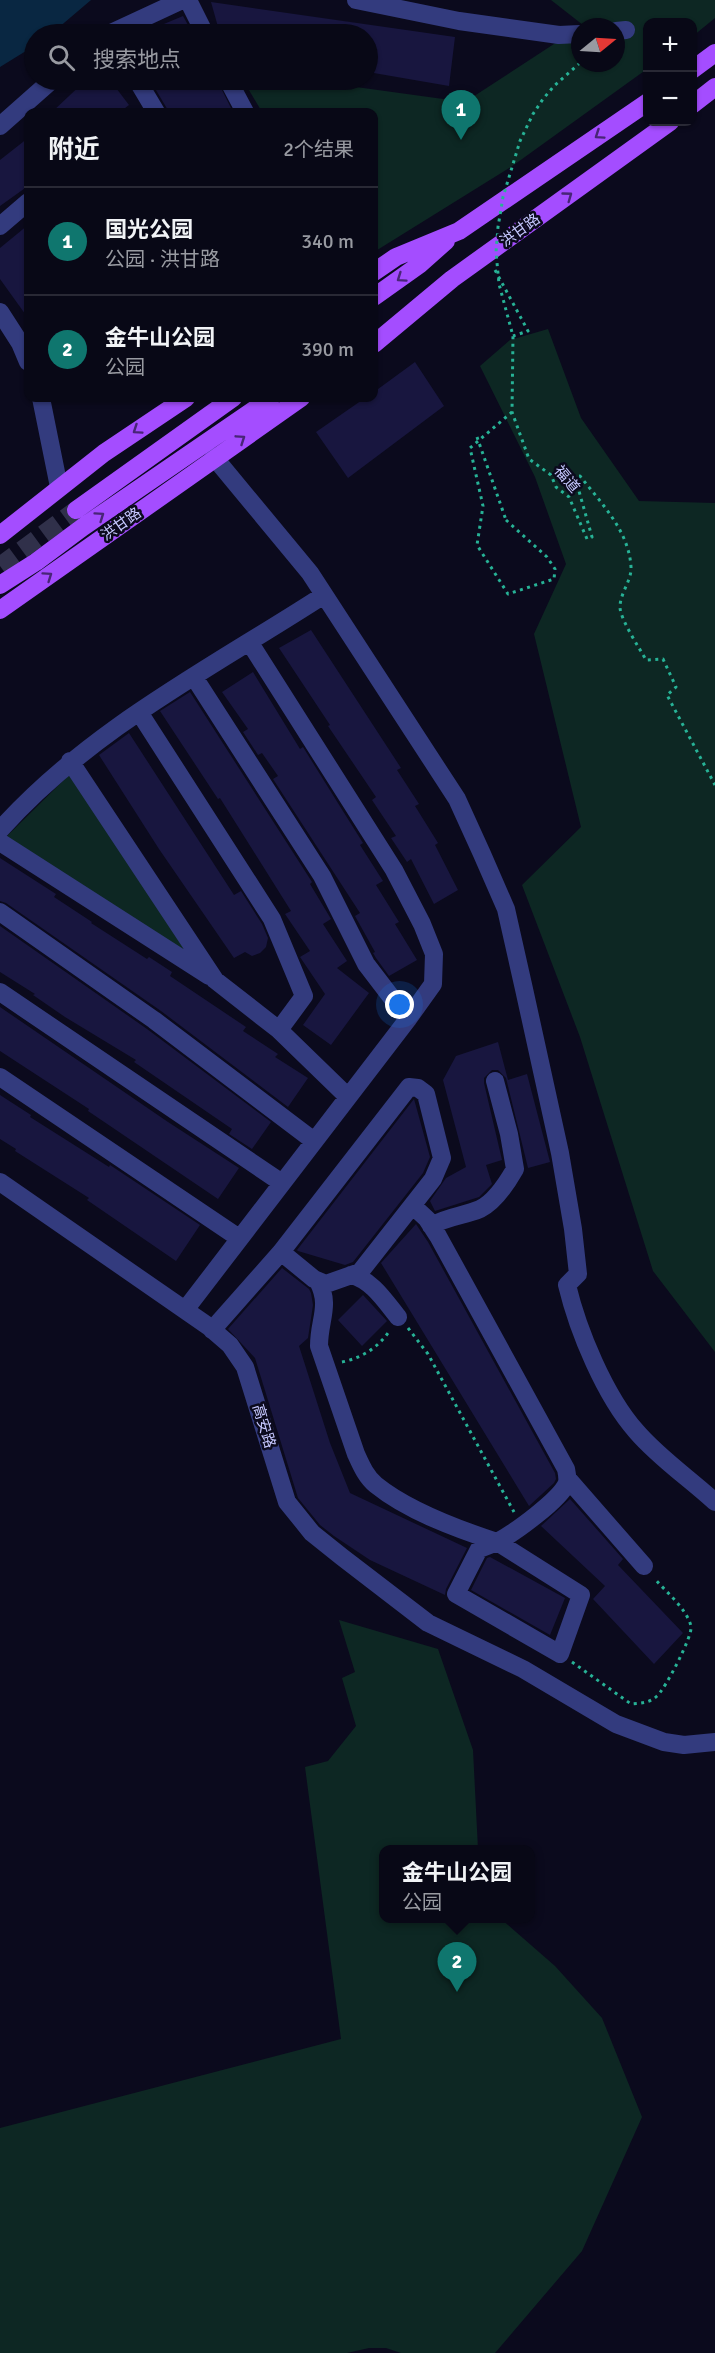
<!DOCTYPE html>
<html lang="zh">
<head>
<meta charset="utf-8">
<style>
	body { margin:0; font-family:Signika,"Noto Sans SC",sans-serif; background:#161623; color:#f1f3f6 }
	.controls { position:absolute; right:18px; top:18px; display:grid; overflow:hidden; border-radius:12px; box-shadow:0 2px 4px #0004 }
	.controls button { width:54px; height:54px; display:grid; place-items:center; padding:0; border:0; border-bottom:2px solid #292935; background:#080816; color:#f1f3f6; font:30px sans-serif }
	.compass { position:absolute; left:571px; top:18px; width:54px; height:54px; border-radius:50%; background:#080816; box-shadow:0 2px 4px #0004; rotate:72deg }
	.you { position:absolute; left:400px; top:1005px; width:21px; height:21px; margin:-15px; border:4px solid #fff; border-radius:50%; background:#1a73e8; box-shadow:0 0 0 9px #1a73e833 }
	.badge { display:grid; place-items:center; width:39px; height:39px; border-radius:50%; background:#0f766e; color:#fff; font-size:20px; font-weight:700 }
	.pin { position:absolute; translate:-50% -50px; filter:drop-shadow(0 2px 3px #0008) }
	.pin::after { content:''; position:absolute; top:32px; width:21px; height:18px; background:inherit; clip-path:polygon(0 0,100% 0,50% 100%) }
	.popup { position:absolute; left:379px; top:1845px; width:156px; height:78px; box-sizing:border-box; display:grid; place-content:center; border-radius:12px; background:#080816; filter:drop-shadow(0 2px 4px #0005); font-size:20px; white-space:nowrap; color:#989aa1 }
	.popup b { font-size:22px; color:#f1f3f6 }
	.popup::after { content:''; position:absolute; left:50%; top:100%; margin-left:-12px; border:12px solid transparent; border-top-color:#080816 }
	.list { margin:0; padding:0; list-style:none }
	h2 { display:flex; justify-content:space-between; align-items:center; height:78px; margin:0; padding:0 24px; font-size:26px }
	h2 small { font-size:20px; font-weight:400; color:#989aa1 }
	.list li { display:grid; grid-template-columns:39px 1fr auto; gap:18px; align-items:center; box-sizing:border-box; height:108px; padding:0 24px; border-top:2px solid #292935 }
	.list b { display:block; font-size:22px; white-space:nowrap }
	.list p { margin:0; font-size:20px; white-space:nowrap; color:#989aa1 }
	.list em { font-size:20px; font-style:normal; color:#989aa1 }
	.icon { flex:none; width:33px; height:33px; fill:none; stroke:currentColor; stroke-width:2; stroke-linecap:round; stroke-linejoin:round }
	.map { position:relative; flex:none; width:715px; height:2353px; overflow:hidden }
	.search { position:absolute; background:#080816; box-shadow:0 2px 4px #0004; left:24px; top:24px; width:354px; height:66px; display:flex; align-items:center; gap:15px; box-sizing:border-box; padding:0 21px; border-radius:33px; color:#989aa1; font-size:22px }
	.panel { position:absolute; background:#080816; box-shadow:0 2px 4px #0004; left:24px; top:108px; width:354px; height:294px; border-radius:12px }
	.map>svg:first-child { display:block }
	.green { fill:#0d2723; fill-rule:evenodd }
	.water { fill:#092742 }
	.building { fill:#18163f }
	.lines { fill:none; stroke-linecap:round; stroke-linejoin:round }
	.major-tunnel { stroke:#30304a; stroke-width:18; stroke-dasharray:18 9; stroke-linecap:butt }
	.path { stroke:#27b296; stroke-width:3; stroke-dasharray:3 4.5; stroke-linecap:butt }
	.minor { stroke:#333b7e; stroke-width:18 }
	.major { stroke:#a44dff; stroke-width:18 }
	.path-bridge { stroke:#27b296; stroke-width:3; stroke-dasharray:3 4.5; stroke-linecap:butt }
	.oneway { stroke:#482577 }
	.labels { text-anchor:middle; stroke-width:5; stroke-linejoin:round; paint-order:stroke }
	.street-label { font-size:15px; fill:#c6c8ff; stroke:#0b0a1d }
</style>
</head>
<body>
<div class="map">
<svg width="715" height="2353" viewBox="0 0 715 2353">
	<rect width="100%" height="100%" fill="#0b0a1d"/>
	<path class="green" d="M 551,0 L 715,0 L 715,18 L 693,36 L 692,22 L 648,22 L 647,69 L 511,167 L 374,252 L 374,112 L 262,112 L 243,80 L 305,80 L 465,102 L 583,25 ZM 580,27 L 616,27 L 616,63 L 580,63 Z
		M 548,329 L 581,418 L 639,501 L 715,503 L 715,1352 L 653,1271 L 580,1037 L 522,885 L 581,827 L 534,634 L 566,564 L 535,477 L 480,366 L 510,340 Z
		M 70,774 L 202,968 L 6,837 Z
		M 339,1620 L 438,1649 L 473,1750 L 478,1849 L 384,1850 L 384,1918 L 501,1919 L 555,1966 L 602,2018 L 642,2117 L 582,2251 L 495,2353 L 401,2353 L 386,2348 L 369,2348 L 347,2353 L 0,2353 L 0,2128 L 341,2039 L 305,1767 L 328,1761 L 356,1726 L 342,1678 L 355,1672 Z"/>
	<path class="water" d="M 0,0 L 91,0 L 51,34 L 34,34 L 34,46 L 0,67 Z"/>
	<path class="building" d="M 211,2 L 455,37 L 449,86 L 368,72 L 368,34 L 220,34 Z
		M 183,16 L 193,34 L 140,34 Z
		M 86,80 L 110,80 L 129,105 L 120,112 L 52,112 Z
		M 150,80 L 217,80 L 233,112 L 169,112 Z
		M 28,138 L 28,186 L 0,206 L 0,160 Z
		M 28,225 L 28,318 L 0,279 L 0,248 Z
		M 415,362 L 444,406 L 348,478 L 316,432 L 365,398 L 374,398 L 374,392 Z
		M 311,630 L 401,768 L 397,770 L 419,804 L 415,806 L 438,843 L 435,845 L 458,890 L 434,904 L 411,859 L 407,862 L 391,838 L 396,836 L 372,800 L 376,797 L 328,726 L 330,725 L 279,648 Z
		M 253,672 L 300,749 L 303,747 L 341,808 L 363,843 L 360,845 L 383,881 L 376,885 L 399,922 L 395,924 L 417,960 L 389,976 L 376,958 L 373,953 L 375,952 L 355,916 L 360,913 L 273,779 L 278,776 L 262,753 L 258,755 L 243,732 L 248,729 L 222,692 Z
		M 190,692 L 312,882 L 310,884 L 331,919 L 323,924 L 347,961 L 337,968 L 369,993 L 331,1045 L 303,1025 L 325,994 L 300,957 L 310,951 L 285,914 L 291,911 L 220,798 L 218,799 L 160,711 Z
		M 129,733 L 234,895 L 241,891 L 262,924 L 268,938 L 266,947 L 260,953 L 252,956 L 245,952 L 234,958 L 159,849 L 99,755 Z
		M 0,858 L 56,894 L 54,897 L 92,922 L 91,923 L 147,959 L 149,957 L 172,972 L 170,976 L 246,1027 L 243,1031 L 278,1054 L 275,1057 L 308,1078 L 288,1107 L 161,1011 L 6,903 L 0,901 Z
		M 0,926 L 147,1029 L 271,1122 L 252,1149 L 229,1134 L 232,1129 L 134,1062 L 136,1060 L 65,1017 L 33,995 L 35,994 L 0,972 Z
		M 0,1007 L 168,1122 L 239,1168 L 218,1199 L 88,1111 L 89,1109 L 0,1051 Z
		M 498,1042 L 508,1080 L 527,1074 L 550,1162 L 528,1168 L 506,1078 L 498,1070 L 492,1070 L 484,1078 L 484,1083 L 502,1160 L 486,1165 L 492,1184 L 479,1197 L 435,1211 L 430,1201 L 446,1178 L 466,1167 L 443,1080 L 456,1056 Z
		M 0,1095 L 31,1115 L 30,1117 L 109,1167 L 110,1165 L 200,1225 L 176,1261 L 87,1200 L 89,1198 L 15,1151 L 16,1149 L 0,1139 Z
		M 414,1099 L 430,1157 L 423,1173 L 353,1262 L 345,1265 L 298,1251 L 297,1250 Z
		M 416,1224 L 428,1242 L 555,1473 L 556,1479 L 554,1483 L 529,1506 L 381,1263 Z
		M 282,1268 L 309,1289 L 311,1293 L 313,1305 L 308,1338 L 299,1346 L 330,1443 L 350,1493 L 467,1548 L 446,1589 L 445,1595 L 370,1560 L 334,1536 L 320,1525 L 298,1498 L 255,1358 L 228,1329 Z
		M 363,1295 L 387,1321 L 362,1346 L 338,1320 Z
		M 570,1499 L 623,1559 L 618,1565 L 683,1633 L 654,1664 L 593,1599 L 605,1586 L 541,1526 Z
		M 490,1557 L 565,1598 L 550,1635 L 471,1590 L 487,1558 Z"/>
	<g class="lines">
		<path class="major-tunnel" d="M 0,566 L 76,510"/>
		<path class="path" d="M 658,22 L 671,19 L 673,22
			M 495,270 L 528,331 L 513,336
			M 477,437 L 506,520
			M 408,1328 L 428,1354 L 514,1512
			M 342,1362 C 362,1358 379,1347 390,1330
			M 572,1662 L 631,1704 C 641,1703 650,1703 657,1696 C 665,1689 693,1636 691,1626 C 686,1608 667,1593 655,1579"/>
		<path class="minor" d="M 188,0 L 205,34
			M 356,0 L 459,21 L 559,35 L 580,34
			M 616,31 L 626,30
			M 109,34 L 182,0
			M 137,80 L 156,112
			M 228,80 L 245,112
			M 0,126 L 52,80
			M 0,226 L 28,202
			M 0,312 L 20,343 L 28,362
			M 41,398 L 59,487
			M 214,457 L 310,573 L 457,799 L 482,854 L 506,909 L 524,989 L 560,1153 L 573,1229 L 578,1274 L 567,1285 C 578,1331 605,1396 636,1431 C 659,1458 689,1478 715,1502
			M 194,677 L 322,876 L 366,964 L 408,1019
			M 139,712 L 272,919 L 304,996 L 279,1030
			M 70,761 L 215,980 L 279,1030 L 348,1097
			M 0,830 C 90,729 213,667 324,595
			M 0,842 L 209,976
			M 0,912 L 154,1020 L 314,1141
			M 0,992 L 282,1183
			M 0,1077 L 239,1238
			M 0,1182 L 208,1326 L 230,1345 L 245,1367 L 287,1502 L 312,1533 L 342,1557 L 428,1623 L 523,1669 L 616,1724 L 664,1742 L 684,1745 L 715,1742
			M 431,1226 C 448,1216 464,1216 480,1209 C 495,1202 507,1183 515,1169 L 509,1134 L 495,1081
			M 351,1275 C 372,1280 385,1301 398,1317
			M 318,1281 C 331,1306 319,1319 319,1346 L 356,1454 C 361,1465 366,1477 376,1485 C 408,1511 457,1529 497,1542 C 514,1533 560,1500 567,1483 C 568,1478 567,1474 566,1469 L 438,1236 L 427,1219 L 413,1206
			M 185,1310 L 408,1019 L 433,984 L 434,954 L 422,924 L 394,870 L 250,643
			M 212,1330 L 281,1252 L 409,1087 L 418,1088 L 426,1094 L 442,1158 L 433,1179 L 360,1272 L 326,1284 L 314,1279 L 281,1252
			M 568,1479 L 644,1566
			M 497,1542 L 581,1595 L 560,1654 L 456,1594 L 479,1549 Z"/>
		<path class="major" d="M 692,70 L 715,53
			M 692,105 L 715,87
			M 374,272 L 396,257 L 459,231 L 648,102
			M 374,297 L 419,265 L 446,241
			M 374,344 L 452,279 L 670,122
			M 76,510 L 233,398
			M 0,535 L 104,453 L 186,398
			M 0,585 L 36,562 L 83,527 L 271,398
			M 0,610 L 301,398"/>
		<path class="path-bridge" d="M 580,63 L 554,86 L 543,99 L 533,114 L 520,141 L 503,197 L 498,227 L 496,252 L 499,284 L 513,336 L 512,412 L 529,459 L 551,475 L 556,487 L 569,497 L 587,539 L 592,537 L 575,477 L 580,476 C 601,503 629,531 631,567 C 632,580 620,593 620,607 C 620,619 640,649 646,660 L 663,659 L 676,687 L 667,695 L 715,785
			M 506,520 L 547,557 L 555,569 L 554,579 L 508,594 L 477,545 L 483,506 L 470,448 L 512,412"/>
	</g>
	<defs><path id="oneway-chevron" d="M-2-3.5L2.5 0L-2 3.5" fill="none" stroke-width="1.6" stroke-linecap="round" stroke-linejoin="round" transform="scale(1.5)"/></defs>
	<g class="oneway">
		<use href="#oneway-chevron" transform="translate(599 135) rotate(146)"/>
		<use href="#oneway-chevron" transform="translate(568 196) rotate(-36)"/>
		<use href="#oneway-chevron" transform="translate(401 278) rotate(145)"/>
		<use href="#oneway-chevron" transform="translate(137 430) rotate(146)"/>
		<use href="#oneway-chevron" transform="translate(241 439) rotate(-34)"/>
		<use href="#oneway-chevron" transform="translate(100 516) rotate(-35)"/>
		<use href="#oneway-chevron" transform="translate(48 576) rotate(-35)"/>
	</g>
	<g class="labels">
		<g class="street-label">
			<text transform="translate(520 230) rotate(-36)" y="5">洪甘路</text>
			<text transform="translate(567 479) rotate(50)" y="5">福道</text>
			<text transform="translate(121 524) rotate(-35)" y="5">洪甘路</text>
			<text transform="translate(264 1426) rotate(73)" y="5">高安路</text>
		</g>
	</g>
</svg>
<div class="controls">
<button>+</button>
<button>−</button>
</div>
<svg class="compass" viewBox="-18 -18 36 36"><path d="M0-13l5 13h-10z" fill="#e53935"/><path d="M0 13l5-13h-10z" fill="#989aa1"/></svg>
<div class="you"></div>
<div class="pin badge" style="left:461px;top:140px">1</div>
<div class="pin badge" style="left:457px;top:1992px">2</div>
<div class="popup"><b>金牛山公园</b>公园</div>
<div class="search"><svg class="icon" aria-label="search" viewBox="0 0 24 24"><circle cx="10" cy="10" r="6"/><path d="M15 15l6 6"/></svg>搜索地点</div>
<section class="panel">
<h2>附近<small>2个结果</small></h2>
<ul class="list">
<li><span class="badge">1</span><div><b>国光公园</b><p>公园 · 洪甘路</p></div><em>340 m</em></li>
<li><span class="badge">2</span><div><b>金牛山公园</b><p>公园</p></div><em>390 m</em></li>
</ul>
</section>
</div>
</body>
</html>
